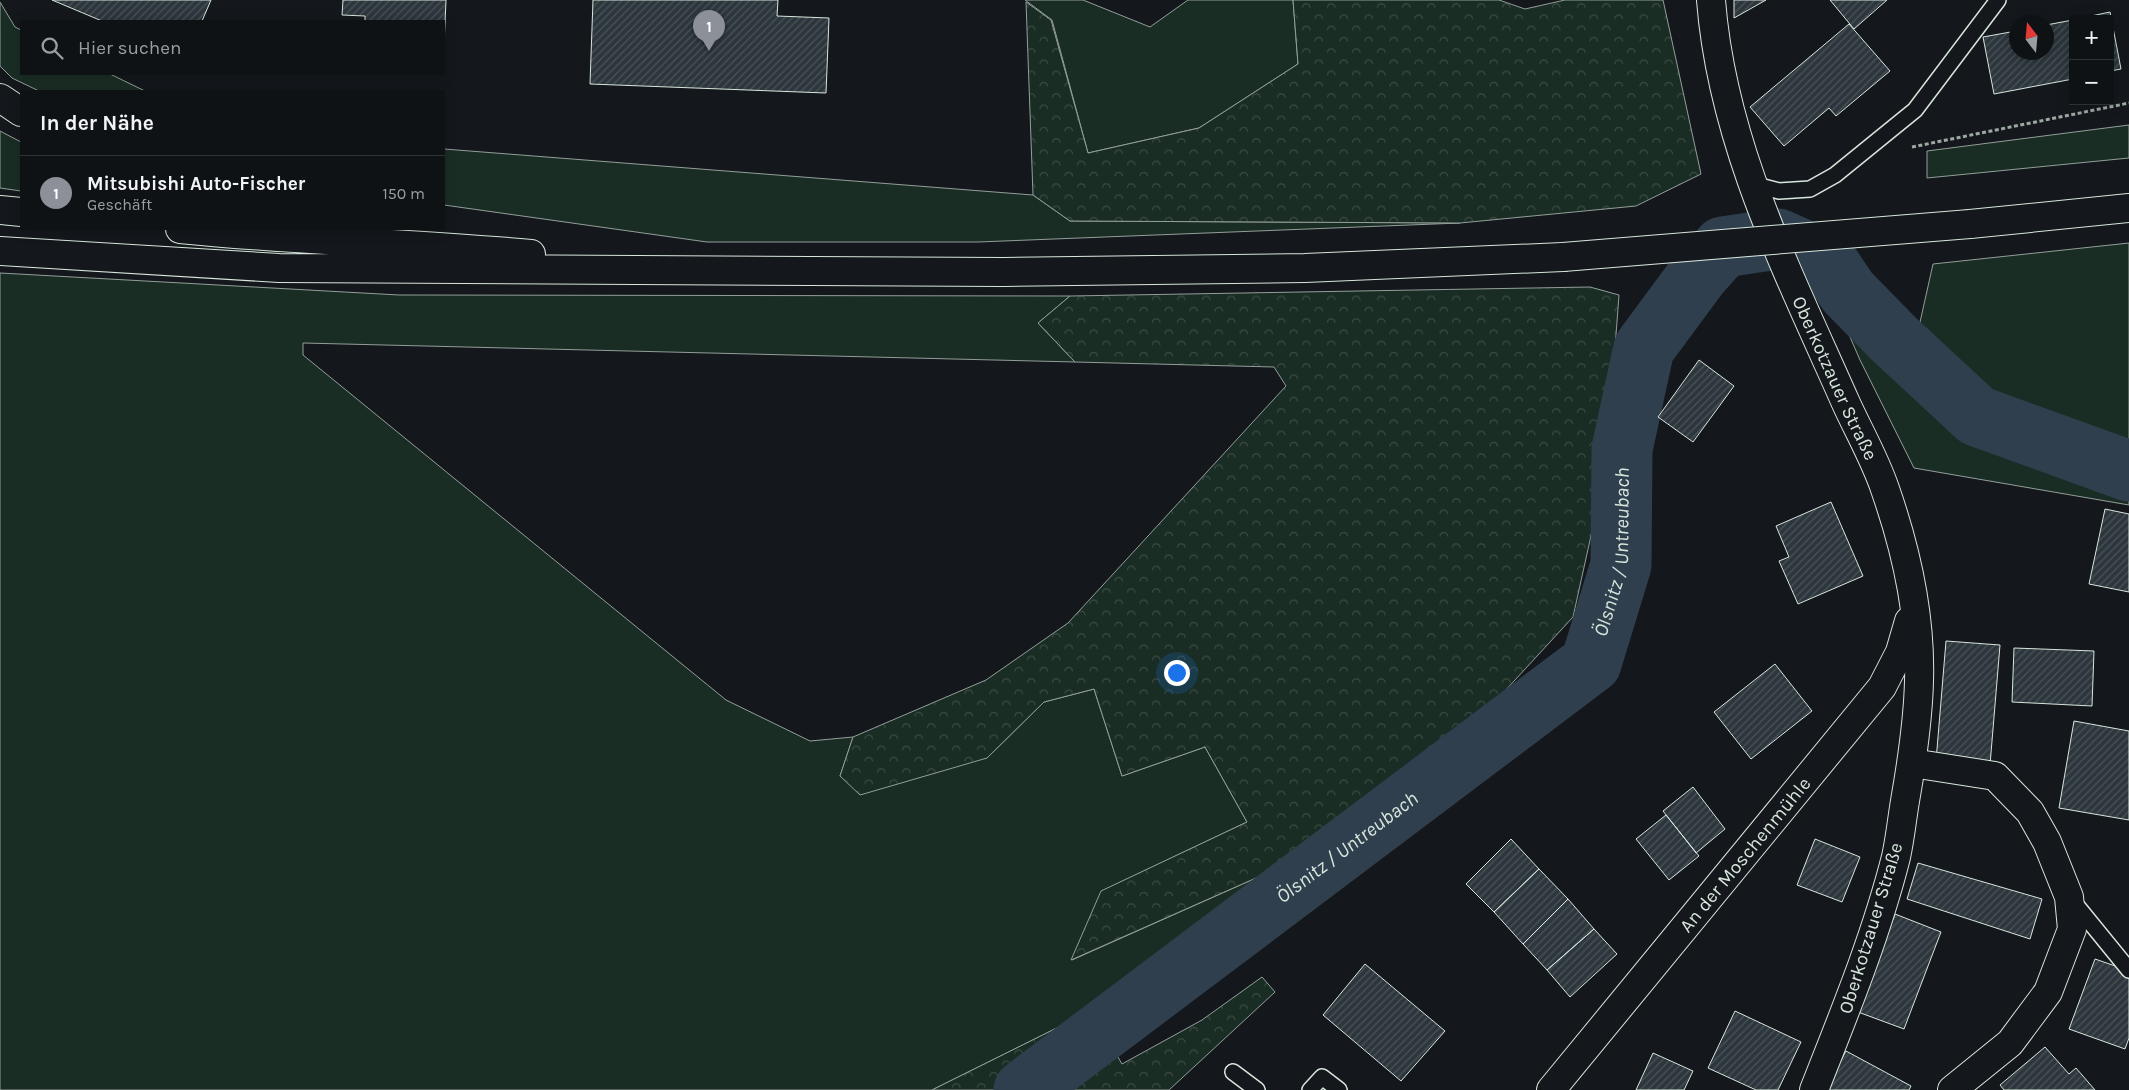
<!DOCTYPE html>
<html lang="de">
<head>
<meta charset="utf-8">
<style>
	body { margin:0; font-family:Karla,sans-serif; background:#181b1e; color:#f1f3f6 }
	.controls { position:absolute; right:15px; top:15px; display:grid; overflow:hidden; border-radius:0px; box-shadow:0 2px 12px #0003 }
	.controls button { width:45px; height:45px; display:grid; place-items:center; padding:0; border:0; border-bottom:1px solid #2f3234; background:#0f1215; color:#f1f3f6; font:25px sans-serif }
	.compass { position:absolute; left:2009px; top:15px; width:45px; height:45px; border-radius:50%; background:#0f1215; box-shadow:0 2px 12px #0003; rotate:344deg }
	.you { position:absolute; left:1176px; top:672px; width:18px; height:18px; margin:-12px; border:4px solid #fff; border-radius:50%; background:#1a73e8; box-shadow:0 0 0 8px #1a73e833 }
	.badge { display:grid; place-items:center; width:32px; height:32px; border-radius:50%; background:#8c9099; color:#fff; font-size:16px; font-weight:700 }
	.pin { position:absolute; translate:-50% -41px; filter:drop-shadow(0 1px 2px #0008) }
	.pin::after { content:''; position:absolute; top:26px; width:18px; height:15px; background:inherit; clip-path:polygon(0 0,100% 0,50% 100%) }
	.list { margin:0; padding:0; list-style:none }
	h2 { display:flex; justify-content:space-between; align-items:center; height:65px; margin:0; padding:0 20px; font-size:21px }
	h2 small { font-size:16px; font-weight:400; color:#9b9ea0 }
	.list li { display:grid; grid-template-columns:32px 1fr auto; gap:15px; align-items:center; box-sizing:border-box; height:75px; padding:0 20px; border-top:1px solid #2f3234 }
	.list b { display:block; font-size:19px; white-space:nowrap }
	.list p { margin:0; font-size:16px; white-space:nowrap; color:#9b9ea0 }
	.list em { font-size:16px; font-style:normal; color:#9b9ea0 }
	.icon { flex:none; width:28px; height:28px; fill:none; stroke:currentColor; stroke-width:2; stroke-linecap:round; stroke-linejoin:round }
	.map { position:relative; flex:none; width:2129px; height:1090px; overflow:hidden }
	.search { position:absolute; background:#0f1215; box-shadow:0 2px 12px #0003; left:20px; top:20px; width:425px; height:55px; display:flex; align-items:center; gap:12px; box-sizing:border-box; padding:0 18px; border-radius:0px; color:#9b9ea0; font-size:19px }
	.panel { position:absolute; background:#0f1215; box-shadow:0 2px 12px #0003; left:20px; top:90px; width:425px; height:140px; border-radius:0px }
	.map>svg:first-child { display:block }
	.green { fill:#1a2d24; stroke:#939e99 }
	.forest { fill:url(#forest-crowns); stroke:#939e99 }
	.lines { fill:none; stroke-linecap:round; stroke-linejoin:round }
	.river { stroke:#2f3f4d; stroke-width:61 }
	.building { fill:url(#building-hatch); stroke:#d8e6dc }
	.lane-casing { stroke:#d8e6dc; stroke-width:18 }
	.street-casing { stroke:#d8e6dc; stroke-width:30 }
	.highway-casing { stroke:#d8e6dc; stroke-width:30 }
	.path { stroke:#9da8a2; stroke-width:3; stroke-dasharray:4 2.5; stroke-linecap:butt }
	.lane { stroke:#14181c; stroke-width:15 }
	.street { stroke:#14181c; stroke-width:28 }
	.highway { stroke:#14181c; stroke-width:28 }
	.highway-bridge-casing { stroke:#d8e6dc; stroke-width:30; stroke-linecap:butt }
	.highway-bridge { stroke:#14181c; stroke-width:28 }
	.labels { text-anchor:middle; stroke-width:4; stroke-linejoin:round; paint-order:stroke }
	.street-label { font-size:19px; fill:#d8e6dc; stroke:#14181c }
	.water-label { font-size:20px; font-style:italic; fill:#d8e6dc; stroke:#14181c }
</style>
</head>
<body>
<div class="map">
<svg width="2129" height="1090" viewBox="0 0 2129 1090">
	<defs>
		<pattern id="forest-crowns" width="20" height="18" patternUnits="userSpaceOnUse" patternTransform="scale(1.25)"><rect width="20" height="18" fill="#1a2d24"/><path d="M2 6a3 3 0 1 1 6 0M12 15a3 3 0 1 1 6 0" fill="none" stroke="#3b4b43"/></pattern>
		<pattern id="building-hatch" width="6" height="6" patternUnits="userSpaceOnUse" patternTransform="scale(1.25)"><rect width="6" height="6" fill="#2c363c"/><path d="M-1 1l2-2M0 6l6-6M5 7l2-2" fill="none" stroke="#4a5358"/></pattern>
	</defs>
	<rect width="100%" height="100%" fill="#14181c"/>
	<path class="green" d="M 1025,0 L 1083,0 L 1150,27 L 1188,0 L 1293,0 L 1298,64 L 1199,128 L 1088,153 L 1052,20 Z
		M 0,2 L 15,27 L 21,30 L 21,74 L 110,74 L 145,91 L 39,91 L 12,78 L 0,66 Z
		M 2129,125 L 2129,158 L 1927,178 L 1927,151 Z
		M 0,131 L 21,142 L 21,191 L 0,188 Z
		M 444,149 L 1033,195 L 1070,221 L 1460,223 L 978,242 L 707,242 L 444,205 Z
		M 2129,243 L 2129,505 L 1914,468 L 1860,360 L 1824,277 L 1912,358 L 1933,264 Z
		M 0,273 L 399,295 L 1070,296 L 1038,323 L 1075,362 L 303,343 L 303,355 L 726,700 L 810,741 L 853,737 L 840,776 L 987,758 L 1044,702 L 1094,689 L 1122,776 L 1205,747 L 1247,822 L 1102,891 L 1072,960 L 1283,866 L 1091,1011 L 932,1090 L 0,1090 Z"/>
	<path class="forest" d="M 1293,0 L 1499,0 L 1525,9 L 1565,0 L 1663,0 L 1701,174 L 1636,206 L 1460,223 L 1070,221 L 1033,195 L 1026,2 L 1051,20 L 1088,153 L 1199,128 L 1298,64 Z
		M 1590,287 L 1619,295 L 1606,468 L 1573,617 L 1480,718 L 1283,866 L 1071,960 L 1101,891 L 1247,822 L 1205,747 L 1122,776 L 1094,689 L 1044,702 L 987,758 L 860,795 L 840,776 L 853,737 L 986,680 L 1068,623 L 1286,386 L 1274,367 L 1075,362 L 1038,323 L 1070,296 Z
		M 1262,977 L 1275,992 L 1169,1090 L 932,1090 L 1091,1011 L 1122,1064 L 1202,1020 Z"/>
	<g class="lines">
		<path class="river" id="s1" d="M 1024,1090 L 1591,663 L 1621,565 L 1622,449 L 1644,348 L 1698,275 L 1723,247 L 1778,239 L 1827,261 L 1848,292 L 1893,338 L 1977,416 L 2129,471"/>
	</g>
	<path class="building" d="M 52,0 L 211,0 L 202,21 L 102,21 Z
		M 343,0 L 446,0 L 444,46 L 444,21 L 365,21 L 365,16 L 342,15 Z
		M 593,0 L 778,0 L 777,16 L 829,18 L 826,93 L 590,84 Z
		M 1734,0 L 1766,0 L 1734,18 Z
		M 1830,0 L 1887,0 L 1854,29 Z
		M 2110,12 L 2121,69 L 2110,71 L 2110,19 L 2077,19 Z
		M 2073,20 L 2073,79 L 1994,94 L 1983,37 L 2016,31 L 2016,52 L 2046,52 L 2046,25 Z
		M 1849,24 L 1890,71 L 1836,116 L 1829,108 L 1784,146 L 1750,107 Z
		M 1699,360 L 1734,386 L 1693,442 L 1658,417 Z
		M 1831,502 L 1863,576 L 1798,604 L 1779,561 L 1789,557 L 1776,526 Z
		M 2105,509 L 2129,514 L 2129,592 L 2089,584 Z
		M 1946,641 L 2000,645 L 1990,765 L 1936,761 Z
		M 2014,648 L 2094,651 L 2092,706 L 2012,702 Z
		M 1775,664 L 1812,711 L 1751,759 L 1714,712 Z
		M 2074,721 L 2129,731 L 2129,820 L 2059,808 Z
		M 1693,787 L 1725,829 L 1696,853 L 1663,811 Z
		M 1666,815 L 1699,856 L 1669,880 L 1636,839 Z
		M 1511,839 L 1539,869 L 1494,912 L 1466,884 Z
		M 1815,839 L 1860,857 L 1842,902 L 1797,885 Z
		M 1918,863 L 2042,899 L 2030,939 L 1907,899 Z
		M 1539,869 L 1568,899 L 1523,944 L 1494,912 Z
		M 1568,899 L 1594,929 L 1547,970 L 1523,944 Z
		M 1895,914 L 1941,932 L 1904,1029 L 1858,1012 Z
		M 1594,929 L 1617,954 L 1570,997 L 1547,970 Z
		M 2095,959 L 2124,969 L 2129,974 L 2129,1038 L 2125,1049 L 2069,1029 Z
		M 1365,964 L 1445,1031 L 1401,1081 L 1323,1015 Z
		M 1735,1011 L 1801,1042 L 1778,1090 L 1756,1090 L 1708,1068 Z
		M 2045,1047 L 2069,1074 L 2076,1068 L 2095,1090 L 2004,1090 L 2000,1085 Z
		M 1846,1051 L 1911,1086 L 1909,1090 L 1825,1090 Z
		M 1653,1053 L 1693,1071 L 1684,1090 L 1636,1090 Z"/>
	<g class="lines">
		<g class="lane-casing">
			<path id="lane" d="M 1752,184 L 1779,191 L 1810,189 L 1835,175 L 1915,110 L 1998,0
				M 2072,900 L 2129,970
				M 1233,1072 L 1257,1090
				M 1310,1090 L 1322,1077 L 1339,1090"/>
		</g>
		<g class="street-casing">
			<g id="street">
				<path id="s2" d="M 1711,0 C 1722,143 1788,272 1845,401 C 1858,430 1875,459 1885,489 C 1906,549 1921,617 1919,681 C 1918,721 1912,761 1905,801 C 1902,819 1900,839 1896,857 C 1876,936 1844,1014 1814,1090"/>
				<path d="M 1912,763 L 1995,776 L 2030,812 L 2047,842 L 2069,897 L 2072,929 L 2048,992 L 2010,1043 L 1952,1090"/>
				<path id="s3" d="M 1551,1090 L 1882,687 L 1900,652 L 1909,621"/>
			</g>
		</g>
		<g class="highway-casing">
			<path id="highway" d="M 0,98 L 21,112
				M 0,210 L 21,212
				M 1970,224 L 2129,208
				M 180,229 C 297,241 414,243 531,254
				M 0,251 L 279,268 L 1004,272 L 1305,268 L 1563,257"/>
		</g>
		<path class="path" d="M 1912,147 L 2129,103"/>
		<use href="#lane" class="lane"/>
		<use href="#street" class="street"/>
		<use href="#highway" class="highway"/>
		<g class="highway-bridge-casing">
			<path id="highway-bridge" d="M 1563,257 L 1970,224"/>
		</g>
		<use href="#highway-bridge" class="highway-bridge"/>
	</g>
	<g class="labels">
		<g class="street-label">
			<text dy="7" stroke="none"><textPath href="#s2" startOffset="400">Oberkotzauer Straße</textPath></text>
			<text dy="7" stroke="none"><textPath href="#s3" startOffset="305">An der Moschenmühle</textPath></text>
			<text transform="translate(1870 928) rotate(-73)" y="7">Oberkotzauer Straße</text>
		</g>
		<g class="water-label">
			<text dy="7" stroke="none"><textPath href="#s1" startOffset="824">Ölsnitz / Untreubach</textPath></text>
			<text dy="7" stroke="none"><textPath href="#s1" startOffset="404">Ölsnitz / Untreubach</textPath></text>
		</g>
	</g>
</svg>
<div class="controls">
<button>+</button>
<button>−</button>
</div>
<svg class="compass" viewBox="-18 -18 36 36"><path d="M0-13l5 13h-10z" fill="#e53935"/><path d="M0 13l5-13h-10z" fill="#9b9ea0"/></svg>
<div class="you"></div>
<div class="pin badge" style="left:709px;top:51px">1</div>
<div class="search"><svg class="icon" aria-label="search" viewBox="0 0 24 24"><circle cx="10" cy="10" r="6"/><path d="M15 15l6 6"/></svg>Hier suchen</div>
<section class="panel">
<h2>In der Nähe<small></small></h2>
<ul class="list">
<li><span class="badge">1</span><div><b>Mitsubishi Auto-Fischer</b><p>Geschäft</p></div><em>150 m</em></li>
</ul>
</section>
</div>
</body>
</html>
